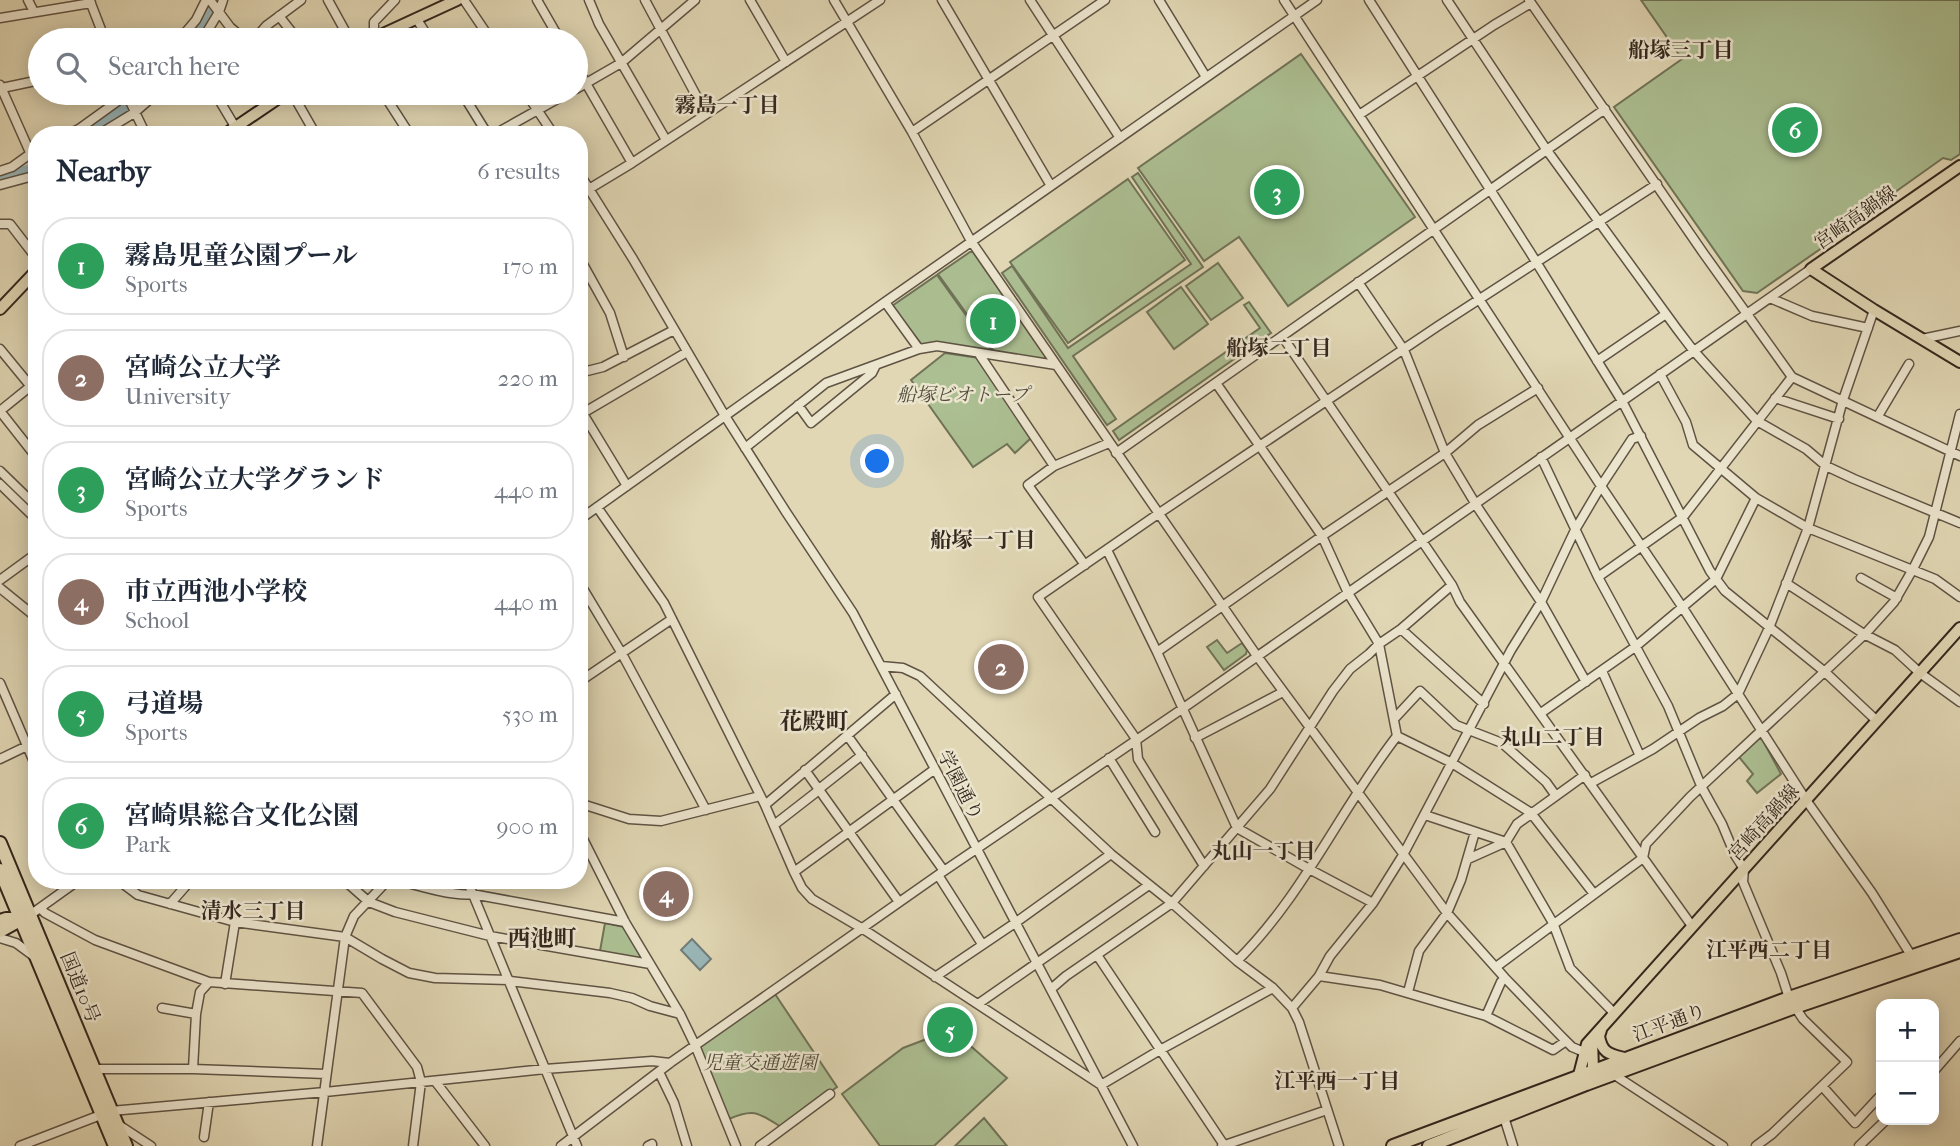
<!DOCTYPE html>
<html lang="en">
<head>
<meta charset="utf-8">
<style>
	body { margin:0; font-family:"IM FELL French Canon","Noto Serif JP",serif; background:#f6f6f7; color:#1f2937 }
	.controls { position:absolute; right:21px; bottom:21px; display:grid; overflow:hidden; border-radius:14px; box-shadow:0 4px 18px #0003 }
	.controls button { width:63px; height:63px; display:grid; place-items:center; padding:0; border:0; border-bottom:2px solid #e0e1e3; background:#fff; color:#1f2937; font:35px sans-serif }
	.you { position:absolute; left:878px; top:462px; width:24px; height:24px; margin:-18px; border:5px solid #fff; border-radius:50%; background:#1a73e8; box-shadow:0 0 0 10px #1a73e833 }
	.badge { display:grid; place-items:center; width:46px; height:46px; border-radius:50%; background:#7c3aed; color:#fff; font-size:23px; font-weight:700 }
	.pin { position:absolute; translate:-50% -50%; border:4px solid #fff; box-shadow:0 2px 7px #0006 }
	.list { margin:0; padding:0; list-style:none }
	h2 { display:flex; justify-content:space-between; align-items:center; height:91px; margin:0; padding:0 28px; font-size:30px }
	h2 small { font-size:23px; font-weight:400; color:#747a83 }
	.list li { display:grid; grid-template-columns:46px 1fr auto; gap:21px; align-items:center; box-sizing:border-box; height:98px; margin:0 14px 14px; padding:0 14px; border:2px solid #e0e1e3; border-radius:28px }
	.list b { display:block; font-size:26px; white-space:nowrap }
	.list p { margin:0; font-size:23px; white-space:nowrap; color:#747a83 }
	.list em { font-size:23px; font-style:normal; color:#747a83 }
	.icon { flex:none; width:38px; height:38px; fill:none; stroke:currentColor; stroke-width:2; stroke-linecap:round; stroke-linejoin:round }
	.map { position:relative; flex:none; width:1960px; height:1146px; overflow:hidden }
	.search { position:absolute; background:#fff; box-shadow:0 4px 18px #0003; left:28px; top:28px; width:560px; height:77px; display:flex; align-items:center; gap:18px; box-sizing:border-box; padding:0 24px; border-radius:38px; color:#747a83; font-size:26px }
	.panel { position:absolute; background:#fff; box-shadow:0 4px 18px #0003; left:28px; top:126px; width:560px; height:763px; border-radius:28px }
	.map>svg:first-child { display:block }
	.green { fill:#acbf92; stroke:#707358; stroke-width:2 }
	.water { fill:#9ab7b9; stroke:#717d7b; stroke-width:2 }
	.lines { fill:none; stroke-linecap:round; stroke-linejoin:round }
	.river { stroke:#9ab7b9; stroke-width:12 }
	.minor-casing { stroke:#5f5344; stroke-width:11 }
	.major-casing { stroke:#34271e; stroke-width:14 }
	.highway-casing { stroke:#34271e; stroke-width:16 }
	.minor { stroke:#ece5ce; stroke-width:8 }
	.major { stroke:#e1d7b4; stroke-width:10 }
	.highway { stroke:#e1d7b4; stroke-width:12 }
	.labels { text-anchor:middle; stroke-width:5; stroke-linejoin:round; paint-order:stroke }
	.street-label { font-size:19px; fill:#34271e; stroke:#ece5ce }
	.park-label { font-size:19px; font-style:italic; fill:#524d3b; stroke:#ece5ce }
	.neighbourhood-label { font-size:21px; font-weight:bold; fill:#34271e; stroke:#ece5ce }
	.quarter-label { font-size:23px; font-weight:bold; fill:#34271e; stroke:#ece5ce }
</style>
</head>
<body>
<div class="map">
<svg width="1960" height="1146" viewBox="0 0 1960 1146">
	<rect width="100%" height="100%" fill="#e1d7b4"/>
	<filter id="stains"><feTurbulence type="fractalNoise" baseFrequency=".00286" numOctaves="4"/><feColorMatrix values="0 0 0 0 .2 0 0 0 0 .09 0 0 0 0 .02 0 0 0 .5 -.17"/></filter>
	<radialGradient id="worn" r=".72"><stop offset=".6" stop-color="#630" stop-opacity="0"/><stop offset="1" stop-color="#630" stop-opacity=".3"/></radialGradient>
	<path class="green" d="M 1641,0 L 1960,0 L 1960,154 L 1951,160 L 1943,158 L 1853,222 L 1852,227 L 1757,293 L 1743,291 L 1614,107 L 1682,59 Z
		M 1301,54 L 1415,217 L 1288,306 L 1239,237 L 1204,261 L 1138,168 Z
		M 1138,173 L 1203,267 L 1073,356 L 1116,419 L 1107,425 L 1002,273 L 1012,266 L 1068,348 L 1191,264 L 1132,177 Z
		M 1128,179 L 1185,260 L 1068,343 L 1010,262 Z
		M 970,252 L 973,252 L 1046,357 L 1044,360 L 995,353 L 938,274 Z
		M 1218,263 L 1243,298 L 1211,320 L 1186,286 Z
		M 937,275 L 993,353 L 922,345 L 892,306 Z
		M 1181,287 L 1208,324 L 1174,349 L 1147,312 Z
		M 1249,302 L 1271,333 L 1119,440 L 1113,431 L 1260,328 L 1244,305 Z
		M 945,353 L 979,358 L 1032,437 L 1015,453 L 1007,444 L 973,467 L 911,380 Z
		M 1217,640 L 1227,653 L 1242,643 L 1247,650 L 1246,654 L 1224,670 L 1207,647 Z
		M 1758,739 L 1762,739 L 1781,774 L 1757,793 L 1747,781 L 1753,774 L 1739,757 Z
		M 605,923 L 624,927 L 642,958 L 641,959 L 600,951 Z
		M 773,991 L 837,1087 L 781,1127 C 759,1113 754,1108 729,1119 L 698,1043 Z
		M 934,1033 L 949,1043 L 957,1034 L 1007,1078 L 934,1146 L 880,1146 L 842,1094 L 903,1048 L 924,1040 Z
		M 984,1118 L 1007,1146 L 955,1146 Z"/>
	<path class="water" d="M 994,300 L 1013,327 L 1013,332 L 994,346 L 973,315 Z
		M 692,939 L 711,959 L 700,970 L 681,950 Z"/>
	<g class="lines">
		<path class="river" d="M 193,40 L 214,0
			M 87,135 L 146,93
			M 0,180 L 37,168"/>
		<g class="minor-casing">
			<path id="minor" d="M 28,0 L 34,12
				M 210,0 L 230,27 L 245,40
				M 328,0 L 350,40
				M 464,0 L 491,40
				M 537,0 L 560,40
				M 589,0 L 599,24 L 666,140
				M 645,0 L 706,114
				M 750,0 L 786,62
				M 834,0 L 912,132 L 971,241 L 1257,656 L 1447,913 L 1505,978 L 1561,1036 L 1572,1047 L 1584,1052
				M 942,0 L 1051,186
				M 1030,0 L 1120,138
				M 1159,0 L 1206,77
				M 1284,0 L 1601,486 L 1683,608 L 1806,800 L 1872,893 L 1914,960
				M 1369,0 L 1530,252 L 1622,401 L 1710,571 L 1725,591 L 1825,672 L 1877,721
				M 1447,0 L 1546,149 L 1677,329 L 1693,350 L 1757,421 L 1806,449 L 1826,466 L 1854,479 L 1960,523
				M 1529,0 L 1704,254 L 1792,377 L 1960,456
				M 90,1 L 105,40
				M 279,16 L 298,40
				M 0,18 L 91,3
				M 416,18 L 430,40
				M 374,38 L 374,22 L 395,0
				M 179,40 L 196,20 L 206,0
				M 202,40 L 219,12 L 223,0
				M 254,40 L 266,26 L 301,0
				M 576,66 L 632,163
				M 0,85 L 37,168
				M 2,88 L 40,80
				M 576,89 L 621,63 L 695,0
				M 126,93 L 146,135
				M 215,93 L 240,135
				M 292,93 L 316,135
				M 383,93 L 410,135
				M 462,93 L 488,135
				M 526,93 L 554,135
				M 1359,115 L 1494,25 L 1531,3
				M 912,132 L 1105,0
				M 66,135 L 79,129 L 129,93
				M 98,135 L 134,113 L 157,93
				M 493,135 L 568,93
				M 0,171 L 12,167 L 37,149
				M 579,173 L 633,259 L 725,416 L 786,512 L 853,613 L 1133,1146
				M 0,185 L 37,175
				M 579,195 L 632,163 L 880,0
				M 0,224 L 10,224 L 37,259
				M 579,257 L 610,313 L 624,357
				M 1358,282 L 1404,350 L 1445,453 L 1478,508 L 1541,602 L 1586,682
				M 1770,298 L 1812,316 L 1868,328
				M 885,302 L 919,349 L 937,346 L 1056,365
				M 1282,336 L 1452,585 L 1460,602 L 1692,926
				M 1922,339 L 1960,331
				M 0,349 L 37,394
				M 979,354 L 1054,466
				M 1597,361 L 1666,314
				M 579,373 L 603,367 L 674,330
				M 1660,374 L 1686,422 L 1693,445 L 1756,498 L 1808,528 L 1935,579 L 1960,597
				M 1216,383 L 1322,536 L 1348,593 L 1379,644 L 1397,736
				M 1775,398 L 1839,419
				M 798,405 L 811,423 L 872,373 L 875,367
				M 579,407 L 627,486
				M 0,411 L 37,458
				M 0,411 L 37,381
				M 583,413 L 687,352
				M 1878,416 L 1909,364
				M 745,448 L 826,383 L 919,349
				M 1116,453 L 1605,109
				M 1541,457 L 1598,577 L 1668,706 L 1702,788 L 1722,824 L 1735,855 L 1744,869 L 1743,882 L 1781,973 L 1789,998 L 1803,1019 L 1847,1062 L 1772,1134 L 1756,1146
				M 0,471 L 37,507
				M 0,484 L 37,520
				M 597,507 L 664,603 L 765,805 L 794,872 L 802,888 L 812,899 L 863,929 L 1101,1085 L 1160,1050 L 1273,988
				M 579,520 L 885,302 L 1317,0
				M 1107,550 L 1157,652 L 1237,828 L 1309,869 L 1373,903
				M 1085,565 L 1028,485 L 1054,466 L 1109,443
				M 1598,577 L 1683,517 L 1792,377
				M 1861,578 L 1897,598
				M 0,580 L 37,553
				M 579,582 L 621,652 L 706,810
				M 1786,583 L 1864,634 L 1895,650 L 1920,673 L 1960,702
				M 0,588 L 37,618
				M 1401,629 L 1484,704
				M 1157,652 L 1322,536 L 1445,453 L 1478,425 L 1538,388
				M 881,666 L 903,668 L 920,676 L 1111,854 L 1172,903 L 1237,961 L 1273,988 L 1292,1008 L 1299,1022 L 1339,1146
				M 1602,671 L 1640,756
				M 579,682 L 672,619
				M 0,683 L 37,769
				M 1541,713 L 1635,647 L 1716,579 L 1756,498
				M 1394,719 L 1420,691 L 1456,725 L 1502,743 L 1546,782 L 1556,796
				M 847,735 L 944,871
				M 1397,736 L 1452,763 L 1531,813 L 1594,894
				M 1195,738 L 1283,692
				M 1109,758 L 1155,832
				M 0,759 L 27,746 L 37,740
				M 805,770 L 899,902
				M 1591,783 L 1653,749 L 1699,718 L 1723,706 L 1738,694 L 1769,628 L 1808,528 L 1843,400 L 1874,310
				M 819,789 L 862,755
				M 579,803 L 629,819 L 661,821 L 760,796
				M 765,805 L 896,694
				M 1425,815 L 1506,842 L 1553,923 L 1570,968 L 1614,1013
				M 774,825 L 819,790
				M 579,831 L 625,922 L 680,1014 L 695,1045 L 736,1146
				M 1468,859 L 1506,842 L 1517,824 L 1585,775
				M 1204,866 L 1138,759 L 1136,739 L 1038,597 L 1158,514 L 1438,326 L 1657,184
				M 794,872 L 935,769
				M 938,875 L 982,944
				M 118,880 L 138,895 L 235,922 L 345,937 L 382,959 L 409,973 L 435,978 L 509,980
				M 344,880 L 369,902 L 395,912 L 490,936
				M 397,880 C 415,885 455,897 472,894 L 625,922
				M 467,880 L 577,1146
				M 170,904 L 191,880
				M 40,908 L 45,913 L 95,940 L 209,982 L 362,993 L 417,1067 L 421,1082 L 413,1146
				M 30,915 L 79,880
				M 490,936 L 650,964
				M 0,938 L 16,943 L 35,957
				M 1097,955 L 1224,1145
				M 1237,961 C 1303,896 1341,808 1397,736
				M 1496,967 L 1643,858 L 1646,844 L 1690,797 L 1866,633 L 1894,602 L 1913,569 L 1929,537 L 1960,414
				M 1319,976 L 1380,985 L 1486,1016 L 1553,1050 L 1566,1041
				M 935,977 L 1015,923 L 1111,854
				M 510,981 L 610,993 L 632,998 L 650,1006 L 680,1014
				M 225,984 L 235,922
				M 1051,989 L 1066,976 L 1172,903 L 1270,789 L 1333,691 L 1350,669 L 1369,654 L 1379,644 L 1401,629 L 1452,585
				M 1408,992 L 1419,951 L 1447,913 L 1461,880 L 1475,832
				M 978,1004 L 1149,885
				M 162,1008 L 196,1014
				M 1292,1008 L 1319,976 L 1330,956 L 1373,903 L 1403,855 L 1511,650 L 1541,602 L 1575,530 L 1601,486 L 1632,439 L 1641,436
				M 1486,1016 L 1501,982 L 1505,978
				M 94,1069 L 193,1069 L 326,1074
				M 193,1069 L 196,1014 L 200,992 L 209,982
				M 1934,1071 L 1960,1041
				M 659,1072 L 674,1103 L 687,1146
				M 1613,1074 L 1723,1146
				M 435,1081 L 485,1146
				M 1822,1086 L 1855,1123 L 1881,1095
				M 1504,1117 L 1513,1146
				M 119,1125 L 151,1146
				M 204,1137 L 209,1102
				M 20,1146 L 111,1111 L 325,1092 L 545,1069 L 652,1061 L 670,1063
				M 317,1146 L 345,937 L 354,916 L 388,880
				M 561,1146 L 670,1063 L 938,875 L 1182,709 L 1811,269
				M 648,1146 L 652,1144 L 652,1146
				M 760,1146 L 830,1094
				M 1222,1146 L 1327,1110
				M 1859,1146 L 1886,1120"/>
		</g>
		<g class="major-casing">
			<path id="major" d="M 370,40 L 457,0
				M 224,135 L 286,93
				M 1960,166 L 1811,269 L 1874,310 L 1960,362
				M 0,309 L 37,270
				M 1601,1030 L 1599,1036 C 1602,1053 1609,1054 1624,1058
				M 1579,1075 L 1587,1044 L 1960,628
				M 1590,1077 L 1593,1070 L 1592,1039"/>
		</g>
		<g class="highway-casing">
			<path id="highway" d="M 0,843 L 126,1146
				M 0,870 L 115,1146
				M 0,921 L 6,919 L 21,919
				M 0,931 L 27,916
				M 1393,1146 L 1789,998 L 1960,940
				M 1429,1146 L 1586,1084 L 1795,1007 L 1960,951"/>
		</g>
		<use href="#minor" class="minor"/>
		<use href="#major" class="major"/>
		<use href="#highway" class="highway"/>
	</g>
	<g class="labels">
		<g class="street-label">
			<text transform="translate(1855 217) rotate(-35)" y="7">宮崎高鍋線</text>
			<text transform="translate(961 785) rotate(63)" y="7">学園通り</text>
			<text transform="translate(1763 822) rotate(-48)" y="7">宮崎高鍋線</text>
			<text transform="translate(81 987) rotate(68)" y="7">国道10号</text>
			<text transform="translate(1669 1022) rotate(-20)" y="7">江平通り</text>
		</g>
		<g class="park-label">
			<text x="963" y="401">船塚ビオトープ</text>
			<text x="760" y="1069">児童交通遊園</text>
		</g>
		<g class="neighbourhood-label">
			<text x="1681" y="57">船塚三丁目</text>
			<text x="727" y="112">霧島一丁目</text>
			<text x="1279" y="355">船塚二丁目</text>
			<text x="983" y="547">船塚一丁目</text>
			<text x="1552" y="744">丸山二丁目</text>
			<text x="1263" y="858">丸山一丁目</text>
			<text x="253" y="918">清水三丁目</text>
			<text x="1769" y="957">江平西二丁目</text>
			<text x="1337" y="1088">江平西一丁目</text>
		</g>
		<g class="quarter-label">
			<text x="814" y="729">花殿町</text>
			<text x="542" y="946">西池町</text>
		</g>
	</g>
	<rect width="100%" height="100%" filter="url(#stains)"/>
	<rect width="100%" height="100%" fill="url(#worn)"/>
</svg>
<div class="controls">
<button>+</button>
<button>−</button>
</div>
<div class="you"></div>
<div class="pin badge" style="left:993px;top:321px;background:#2e9e5b">1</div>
<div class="pin badge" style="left:1001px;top:667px;background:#8d6e63">2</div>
<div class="pin badge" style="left:1277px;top:192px;background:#2e9e5b">3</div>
<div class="pin badge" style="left:666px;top:894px;background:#8d6e63">4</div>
<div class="pin badge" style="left:950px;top:1030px;background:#2e9e5b">5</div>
<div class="pin badge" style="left:1795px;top:130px;background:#2e9e5b">6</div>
<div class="search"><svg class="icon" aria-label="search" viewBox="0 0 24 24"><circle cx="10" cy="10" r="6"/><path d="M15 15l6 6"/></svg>Search here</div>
<section class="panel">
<h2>Nearby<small>6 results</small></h2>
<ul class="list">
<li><span class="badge" style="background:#2e9e5b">1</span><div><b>霧島児童公園プール</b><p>Sports</p></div><em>170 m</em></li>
<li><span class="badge" style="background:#8d6e63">2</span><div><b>宮崎公立大学</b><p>University</p></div><em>220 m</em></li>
<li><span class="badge" style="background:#2e9e5b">3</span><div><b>宮崎公立大学グランド</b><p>Sports</p></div><em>440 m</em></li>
<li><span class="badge" style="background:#8d6e63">4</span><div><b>市立西池小学校</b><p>School</p></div><em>440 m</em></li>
<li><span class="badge" style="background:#2e9e5b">5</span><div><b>弓道場</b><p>Sports</p></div><em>530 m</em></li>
<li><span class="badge" style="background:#2e9e5b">6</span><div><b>宮崎県総合文化公園</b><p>Park</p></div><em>900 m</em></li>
</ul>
</section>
</div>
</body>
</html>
